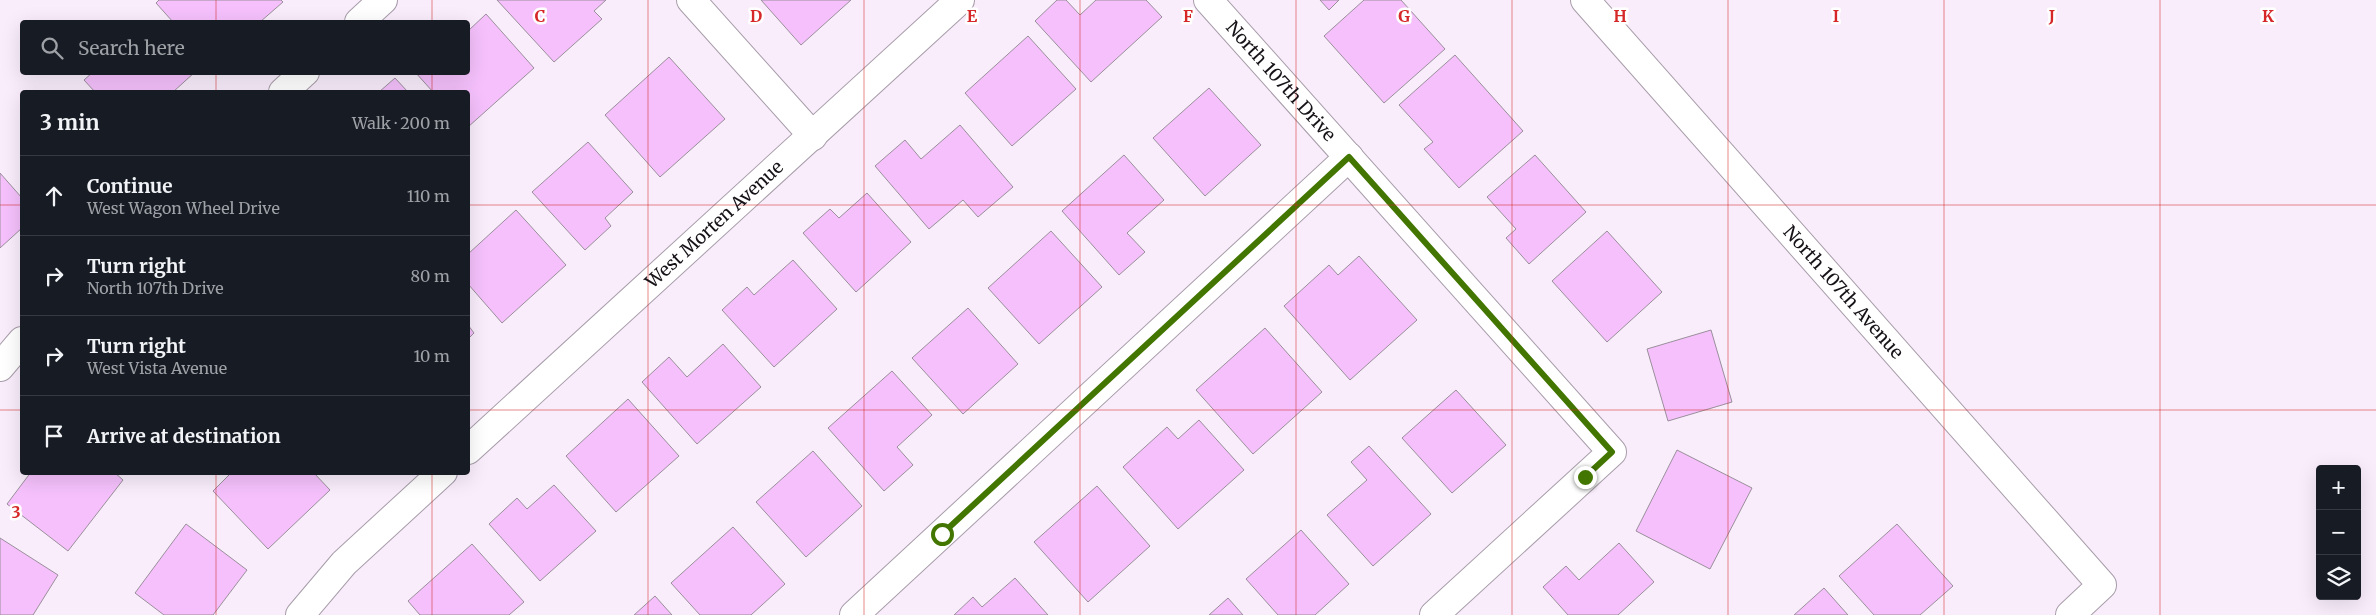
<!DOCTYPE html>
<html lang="en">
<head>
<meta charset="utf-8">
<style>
	body { margin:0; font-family:Merriweather,serif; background:#20242c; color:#f1f3f6 }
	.controls { position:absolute; right:15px; bottom:15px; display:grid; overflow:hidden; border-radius:5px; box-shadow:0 5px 20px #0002 }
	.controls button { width:45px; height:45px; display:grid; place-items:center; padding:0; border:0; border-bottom:1px solid #363941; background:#171b24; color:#f1f3f6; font:25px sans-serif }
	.stop { position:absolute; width:15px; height:15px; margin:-11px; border:4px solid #427600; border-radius:50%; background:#fff }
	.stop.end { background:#427600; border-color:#fff; box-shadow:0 1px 5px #0008 }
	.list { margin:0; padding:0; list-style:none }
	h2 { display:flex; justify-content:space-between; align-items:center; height:65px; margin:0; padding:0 20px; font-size:21px }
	h2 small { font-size:16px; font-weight:400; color:#9ea1a6 }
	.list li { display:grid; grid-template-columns:32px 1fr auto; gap:15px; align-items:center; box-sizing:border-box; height:80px; padding:0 20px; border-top:1px solid #363941 }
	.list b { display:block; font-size:19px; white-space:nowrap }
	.list p { margin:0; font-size:16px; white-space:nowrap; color:#9ea1a6 }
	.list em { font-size:16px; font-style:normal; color:#9ea1a6 }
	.icon { flex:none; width:28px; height:28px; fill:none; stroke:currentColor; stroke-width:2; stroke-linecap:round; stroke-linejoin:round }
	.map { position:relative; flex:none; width:2376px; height:615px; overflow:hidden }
	.search { position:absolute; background:#171b24; box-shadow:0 5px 20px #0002; left:20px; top:20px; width:450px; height:55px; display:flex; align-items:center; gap:12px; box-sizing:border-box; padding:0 18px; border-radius:5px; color:#9ea1a6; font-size:19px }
	.panel { position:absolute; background:#171b24; box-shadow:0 5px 20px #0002; left:20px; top:90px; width:450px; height:385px; border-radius:5px }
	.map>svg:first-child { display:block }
	.building { fill:#f5c0fc; stroke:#9a8f9b }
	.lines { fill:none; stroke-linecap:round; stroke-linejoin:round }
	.street-casing { stroke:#a89daa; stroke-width:30 }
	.secondary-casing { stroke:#a89daa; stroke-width:30 }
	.street { stroke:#fff; stroke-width:28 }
	.secondary { stroke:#fff; stroke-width:28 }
	.route { stroke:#427600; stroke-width:6 }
	.grid { fill:none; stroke:#d62828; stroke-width:1; stroke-opacity:0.55 }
	.labels { text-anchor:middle; stroke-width:5; stroke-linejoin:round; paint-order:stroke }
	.street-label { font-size:18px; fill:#161217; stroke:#fff }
	.grid-label { font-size:16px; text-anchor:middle; font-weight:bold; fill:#d62828; stroke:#fff; stroke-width:5; stroke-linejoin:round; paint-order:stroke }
</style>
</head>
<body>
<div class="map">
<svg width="2376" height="615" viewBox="0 0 2376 615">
	<rect width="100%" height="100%" fill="#f9edfb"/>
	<path class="building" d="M 159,0 L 281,0 L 283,2 L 260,22 L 173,22 L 156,3 Z
		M 497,0 L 606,0 L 594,11 L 602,19 L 554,62 Z
		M 761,0 L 851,0 L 801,45 Z
		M 1057,0 L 1066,0 L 1080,15 L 1096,0 L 1146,0 L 1162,17 L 1091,82 L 1035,21 Z
		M 1320,0 L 1339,0 L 1329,10 Z
		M 1364,0 L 1401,0 L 1445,49 L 1384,103 L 1324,36 Z
		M 486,14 L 534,68 L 468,127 L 468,92 L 433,92 L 415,72 L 468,72 L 468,31 Z
		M 1028,36 L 1076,89 L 1012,146 L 965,93 Z
		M 1455,55 L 1523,131 L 1459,188 L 1424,149 L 1433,142 L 1399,105 Z
		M 669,57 L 725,119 L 660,177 L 605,115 Z
		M 93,72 L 195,72 L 173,92 L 95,92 L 84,80 Z
		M 395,78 L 408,92 L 379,92 Z
		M 1209,88 L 1261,145 L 1205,196 L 1153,138 Z
		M 960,125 L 1013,187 L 978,217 L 963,200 L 929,229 L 875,166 L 905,140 L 921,159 Z
		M 588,142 L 633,192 L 605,218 L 611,226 L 585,250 L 532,192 Z
		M 1124,155 L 1164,200 L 1127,233 L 1145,252 L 1119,275 L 1062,211 Z
		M 1535,155 L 1586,212 L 1529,264 L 1506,238 L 1516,229 L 1487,197 Z
		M 0,173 L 22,198 L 22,228 L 0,248 Z
		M 867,193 L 911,242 L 856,292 L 803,233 L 830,209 L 839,218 Z
		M 516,210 L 566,265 L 502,323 L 468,284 L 468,254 Z
		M 1051,231 L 1102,287 L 1039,344 L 988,288 Z
		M 1607,231 L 1662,292 L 1607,342 L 1552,281 Z
		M 1359,256 L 1417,320 L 1350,380 L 1284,306 L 1329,265 L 1338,275 Z
		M 793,260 L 837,309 L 774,367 L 722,310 L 747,287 L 754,295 Z
		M 968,308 L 1018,364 L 963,414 L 912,358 Z
		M 468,325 L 474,333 L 468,339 Z
		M 1265,328 L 1322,392 L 1253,454 L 1196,390 Z
		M 1711,330 L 1732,402 L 1668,421 L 1647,349 Z
		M 723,344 L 761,387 L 697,444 L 642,382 L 669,357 L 687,377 Z
		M 892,371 L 932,415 L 897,447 L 913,465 L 884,491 L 828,428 Z
		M 1456,390 L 1506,445 L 1452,493 L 1402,438 Z
		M 628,399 L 679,456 L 616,512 L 566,456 Z
		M 1199,420 L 1244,470 L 1178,529 L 1123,467 L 1167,427 L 1178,439 Z
		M 1369,446 L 1431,514 L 1373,566 L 1327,515 L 1367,480 L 1351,462 Z
		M 1677,450 L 1752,488 L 1710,569 L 1636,531 Z
		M 813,451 L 862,506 L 806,557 L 756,502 Z
		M 31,472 L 114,472 L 123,480 L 68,551 L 7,504 Z
		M 232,472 L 313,472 L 330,490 L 268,549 L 213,491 Z
		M 554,485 L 596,531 L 540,581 L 489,524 L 517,498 L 527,509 Z
		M 1097,486 L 1150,546 L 1088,602 L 1034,542 Z
		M 186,524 L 247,570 L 213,615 L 164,615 L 135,593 Z
		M 1897,524 L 1953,586 L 1920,615 L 1874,615 L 1839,576 Z
		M 733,527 L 785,584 L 751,615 L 700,615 L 671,583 Z
		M 1301,530 L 1349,584 L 1315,615 L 1278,615 L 1246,579 Z
		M 0,538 L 58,575 L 33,615 L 0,615 Z
		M 1619,543 L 1654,582 L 1618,615 L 1568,615 L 1543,587 L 1566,566 L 1579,580 Z
		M 472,544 L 524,602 L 509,615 L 420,615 L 408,601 Z
		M 1015,578 L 1048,615 L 954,615 L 973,597 L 982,607 Z
		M 1824,588 L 1848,615 L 1794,615 Z
		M 655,596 L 672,615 L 634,615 Z
		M 1228,598 L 1243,615 L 1209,615 Z"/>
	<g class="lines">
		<g class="street-casing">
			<g id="street">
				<path d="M 691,0 L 813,136"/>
				<path id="s1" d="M 1208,0 L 1612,452 L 1434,615"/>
				<path d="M 359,22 L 383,0"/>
				<path d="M 283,92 L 305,72"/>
				<path d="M 0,367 L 22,341"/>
				<path id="s2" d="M 468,450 L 960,0"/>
				<path d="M 300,615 L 344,563 L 443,472"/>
				<path d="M 854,615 L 1349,157"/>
			</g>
		</g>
		<g class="secondary-casing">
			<g id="secondary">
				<path id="s3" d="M 1585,0 L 2102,585 L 2070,615"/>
			</g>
		</g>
		<use href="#street" class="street"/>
		<use href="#secondary" class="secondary"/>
	</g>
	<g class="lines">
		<path class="route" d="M 942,534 L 1349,157 L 1612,452 L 1585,477"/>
	</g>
	<path class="grid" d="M 216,0 L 216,22M 432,0 L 432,22M 648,0 L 648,615M 864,0 L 864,615M 1080,0 L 1080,615M 1296,0 L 1296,615M 1512,0 L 1512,615M 1728,0 L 1728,615M 1944,0 L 1944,615M 2160,0 L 2160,615M 216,72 L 216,92M 432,72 L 432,92M 0,205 L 22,205M 468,205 L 2376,205M 0,410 L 22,410M 468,410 L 2376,410M 216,472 L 216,615M 432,472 L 432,615"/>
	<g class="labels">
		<g class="street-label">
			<text dy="6" stroke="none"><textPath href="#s1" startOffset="109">North 107th Drive</textPath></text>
			<text dy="6" stroke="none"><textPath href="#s2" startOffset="334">West Morten Avenue</textPath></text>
			<text dy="6" stroke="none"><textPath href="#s3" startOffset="390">North 107th Avenue</textPath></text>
		</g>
	</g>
	<g class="grid-label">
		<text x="540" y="22">C</text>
		<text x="756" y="22">D</text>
		<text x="972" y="22">E</text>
		<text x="1188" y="22">F</text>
		<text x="1404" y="22">G</text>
		<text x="1620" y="22">H</text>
		<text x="1836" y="22">I</text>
		<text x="2052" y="22">J</text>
		<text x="2268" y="22">K</text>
		<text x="16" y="518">3</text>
	</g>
</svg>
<div class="controls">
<button>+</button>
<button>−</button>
<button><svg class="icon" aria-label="layers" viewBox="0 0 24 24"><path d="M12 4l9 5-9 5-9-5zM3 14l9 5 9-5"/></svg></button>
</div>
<div class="stop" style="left:942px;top:534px"></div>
<div class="stop end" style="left:1585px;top:477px"></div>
<div class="search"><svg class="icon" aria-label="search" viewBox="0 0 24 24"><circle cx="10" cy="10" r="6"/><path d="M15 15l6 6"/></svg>Search here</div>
<section class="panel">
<h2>3 min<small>Walk · 200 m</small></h2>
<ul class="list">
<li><svg class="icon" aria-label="ahead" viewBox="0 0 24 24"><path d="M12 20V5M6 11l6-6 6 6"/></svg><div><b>Continue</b><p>West Wagon Wheel Drive</p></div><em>110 m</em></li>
<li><svg class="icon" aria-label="right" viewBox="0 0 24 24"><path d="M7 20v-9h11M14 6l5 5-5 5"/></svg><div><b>Turn right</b><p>North 107th Drive</p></div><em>80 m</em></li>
<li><svg class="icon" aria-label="right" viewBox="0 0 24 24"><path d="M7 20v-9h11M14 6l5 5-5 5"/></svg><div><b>Turn right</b><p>West Vista Avenue</p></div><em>10 m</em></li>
<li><svg class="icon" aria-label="arrive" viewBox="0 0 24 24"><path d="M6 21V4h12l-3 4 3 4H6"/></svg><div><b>Arrive at destination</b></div></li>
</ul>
</section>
</div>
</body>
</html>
